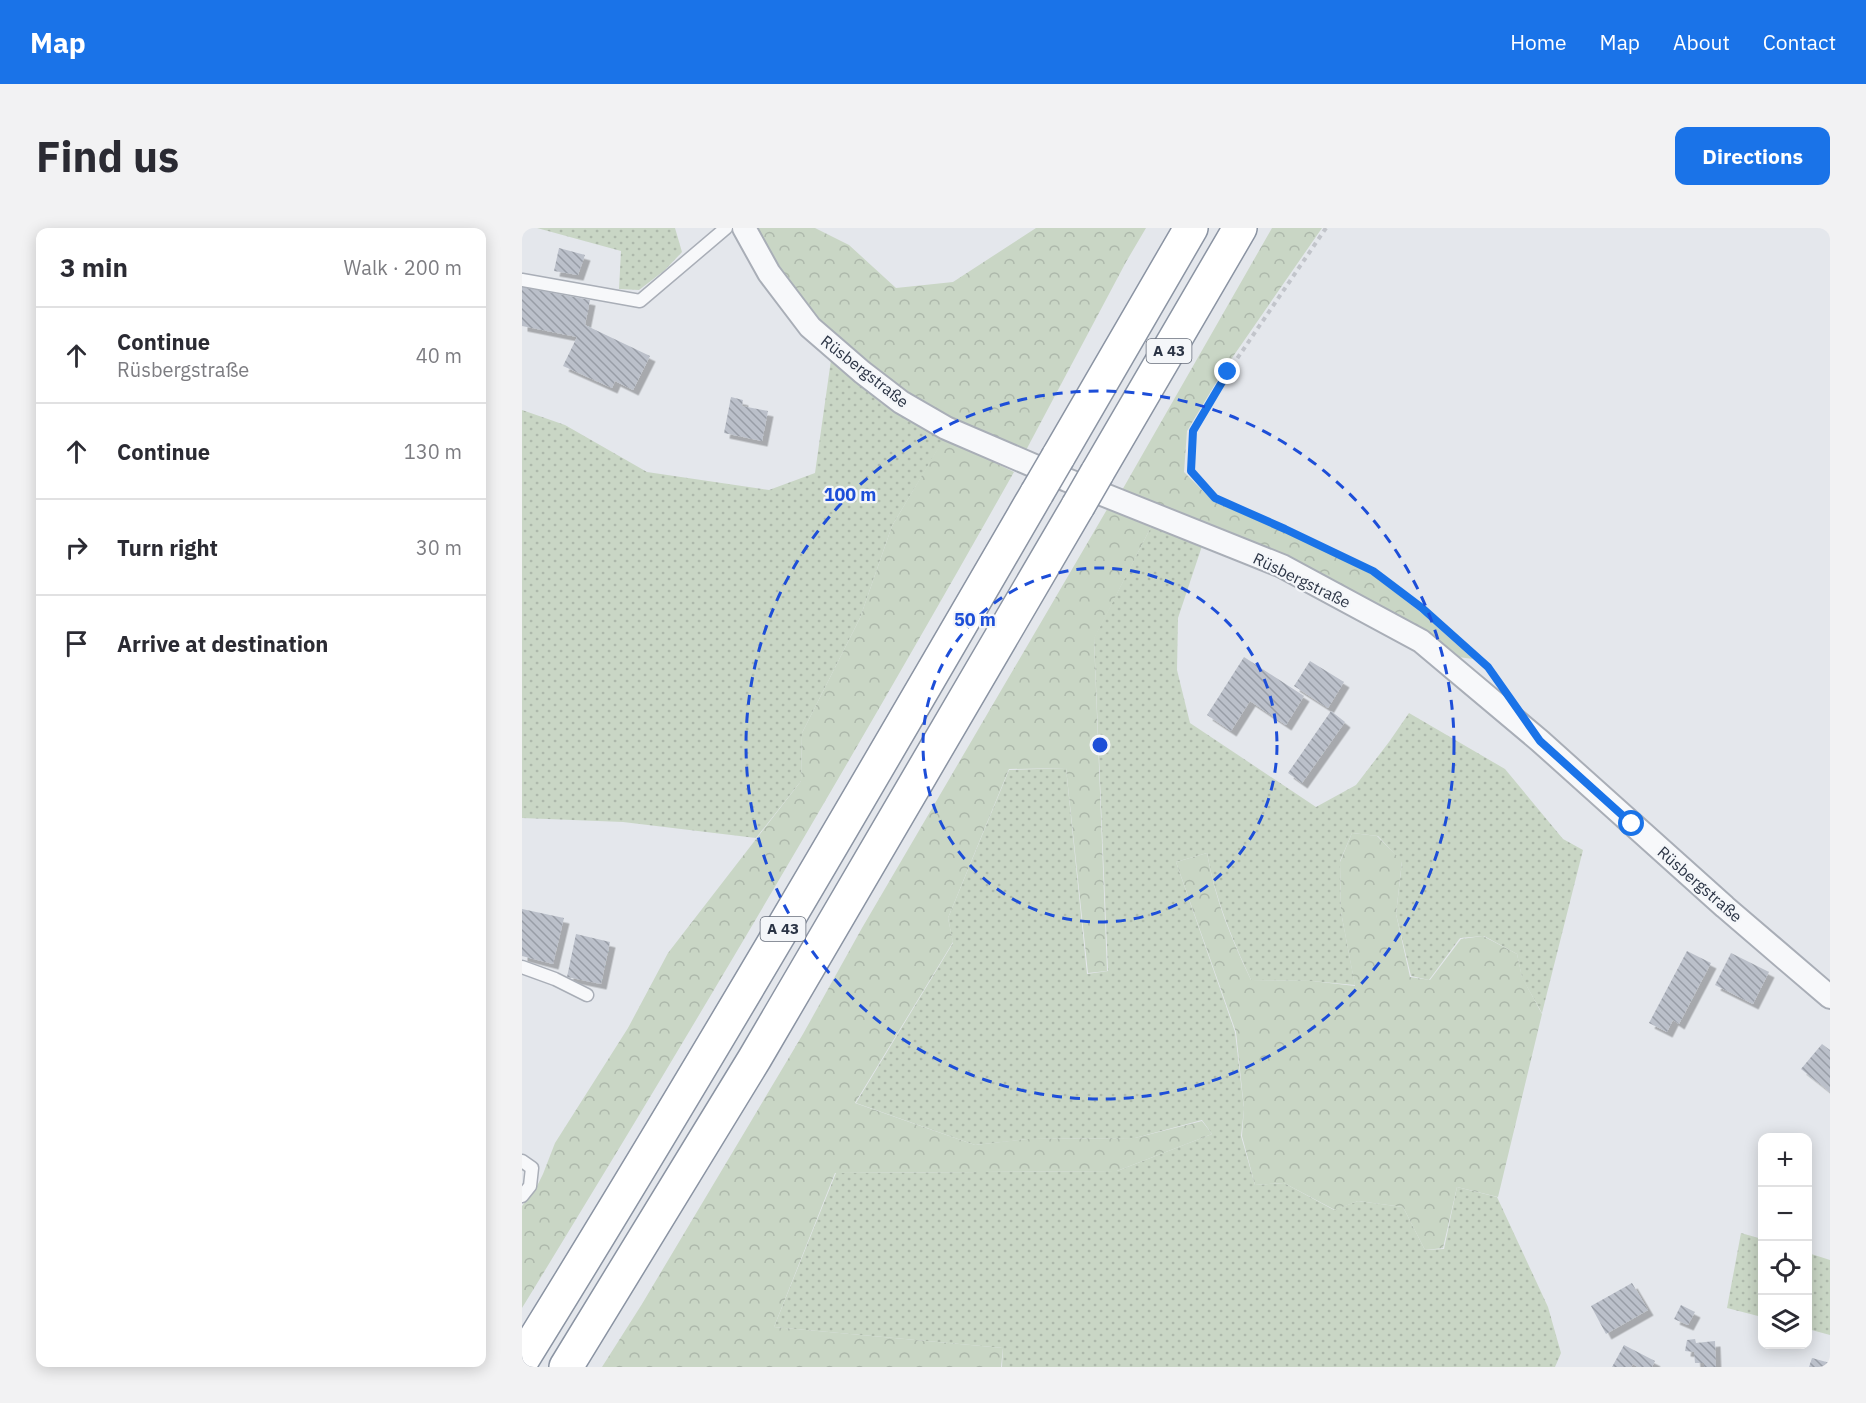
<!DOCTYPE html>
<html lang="en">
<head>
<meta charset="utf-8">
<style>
	body { margin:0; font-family:"IBM Plex Sans",sans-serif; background:#f2f2f3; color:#2b2b33 }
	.controls { position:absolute; right:18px; bottom:18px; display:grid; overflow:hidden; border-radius:12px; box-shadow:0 3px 15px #0003 }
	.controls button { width:54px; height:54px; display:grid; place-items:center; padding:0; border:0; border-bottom:2px solid #e1e1e2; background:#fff; color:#2b2b33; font:30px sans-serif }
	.stop { position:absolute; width:18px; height:18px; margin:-14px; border:4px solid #1a73e8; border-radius:50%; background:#fff }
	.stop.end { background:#1a73e8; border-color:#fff; box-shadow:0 2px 6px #0008 }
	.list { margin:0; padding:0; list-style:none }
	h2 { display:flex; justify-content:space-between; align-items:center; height:78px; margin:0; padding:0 24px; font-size:26px }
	h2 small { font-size:20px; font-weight:400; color:#7c7c81 }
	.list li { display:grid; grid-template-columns:39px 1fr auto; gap:18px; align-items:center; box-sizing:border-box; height:96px; padding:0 24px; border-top:2px solid #e1e1e2 }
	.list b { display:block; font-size:22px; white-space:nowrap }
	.list p { margin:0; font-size:20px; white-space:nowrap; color:#7c7c81 }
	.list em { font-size:20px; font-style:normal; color:#7c7c81 }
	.icon { flex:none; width:33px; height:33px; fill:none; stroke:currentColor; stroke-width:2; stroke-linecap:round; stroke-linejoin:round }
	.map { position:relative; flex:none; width:1308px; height:1139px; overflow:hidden; border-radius:12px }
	header { display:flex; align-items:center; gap:36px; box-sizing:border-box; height:84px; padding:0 30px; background:#1a73e8; color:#fff }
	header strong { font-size:28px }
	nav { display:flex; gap:33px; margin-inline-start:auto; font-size:21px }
	.intro { display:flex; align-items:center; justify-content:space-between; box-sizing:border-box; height:144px; padding:0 36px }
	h1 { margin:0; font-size:42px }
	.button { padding:15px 27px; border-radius:12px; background:#1a73e8; color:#fff; font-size:21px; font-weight:700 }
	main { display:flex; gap:36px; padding:0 36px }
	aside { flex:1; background:#fff; border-radius:12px; box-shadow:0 3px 15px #0003 }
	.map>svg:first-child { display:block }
	.grass { fill:url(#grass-dots) }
	.forest { fill:url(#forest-crowns) }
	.building { fill:url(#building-back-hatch); filter:url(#shadow) }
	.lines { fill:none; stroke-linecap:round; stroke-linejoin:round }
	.lane-casing { stroke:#a9aeb7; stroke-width:15 }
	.street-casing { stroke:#a9aeb7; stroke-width:26 }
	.highway-casing { stroke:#8b94a3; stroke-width:36 }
	.path { stroke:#c2c5cb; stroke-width:4; stroke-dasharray:4.5 4.5; stroke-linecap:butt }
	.lane { stroke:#f7f8fa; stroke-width:12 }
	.street { stroke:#f7f8fa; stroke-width:22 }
	.highway { stroke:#fff; stroke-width:33 }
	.highway-bridge-casing { stroke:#8b94a3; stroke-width:36; stroke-linecap:butt }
	.highway-bridge { stroke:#fff; stroke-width:33 }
	.route { stroke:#1a73e8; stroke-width:8 }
	.ring { fill:none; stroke:#1d4ed8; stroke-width:3; stroke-dasharray:10 8 }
	.labels { text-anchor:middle; stroke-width:4.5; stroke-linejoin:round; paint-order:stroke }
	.shield { fill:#f4f6f9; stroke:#676e7b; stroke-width:1.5 }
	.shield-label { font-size:15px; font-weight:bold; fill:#2b3445 }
	.street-label { font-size:16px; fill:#2b3445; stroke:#f4f6f9 }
	.centre { fill:#1d4ed8; stroke:#f4f6f9; stroke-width:3 }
	.ring-label { font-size:18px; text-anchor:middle; font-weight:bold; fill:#1d4ed8; stroke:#f4f6f9; stroke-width:4.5; stroke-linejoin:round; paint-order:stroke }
</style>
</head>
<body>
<header>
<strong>Map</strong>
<nav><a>Home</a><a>Map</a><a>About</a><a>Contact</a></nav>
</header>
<div class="intro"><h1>Find us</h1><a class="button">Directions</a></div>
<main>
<aside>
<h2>3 min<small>Walk · 200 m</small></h2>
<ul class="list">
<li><svg class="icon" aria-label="ahead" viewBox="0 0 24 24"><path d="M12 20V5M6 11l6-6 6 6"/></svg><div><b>Continue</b><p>Rüsbergstraße</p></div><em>40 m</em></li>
<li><svg class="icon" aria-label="ahead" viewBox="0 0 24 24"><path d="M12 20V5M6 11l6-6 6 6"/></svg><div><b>Continue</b></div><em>130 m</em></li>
<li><svg class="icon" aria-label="right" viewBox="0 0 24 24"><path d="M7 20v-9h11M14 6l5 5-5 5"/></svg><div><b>Turn right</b></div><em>30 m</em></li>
<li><svg class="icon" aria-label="arrive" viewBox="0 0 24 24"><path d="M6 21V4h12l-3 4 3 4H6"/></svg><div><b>Arrive at destination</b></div></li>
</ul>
</aside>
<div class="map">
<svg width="1308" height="1139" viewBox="0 0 1308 1139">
	<defs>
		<pattern id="grass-dots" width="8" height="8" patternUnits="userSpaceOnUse" patternTransform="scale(1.5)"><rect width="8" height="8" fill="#c9d6c5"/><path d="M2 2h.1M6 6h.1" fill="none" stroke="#adb8ab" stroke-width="1.8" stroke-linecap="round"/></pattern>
		<pattern id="forest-crowns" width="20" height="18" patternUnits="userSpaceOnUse" patternTransform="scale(1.5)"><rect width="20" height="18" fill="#c9d6c5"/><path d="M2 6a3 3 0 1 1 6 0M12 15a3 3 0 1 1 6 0" fill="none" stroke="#adb8ab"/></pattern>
		<pattern id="building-back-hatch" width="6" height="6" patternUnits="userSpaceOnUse" patternTransform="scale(1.5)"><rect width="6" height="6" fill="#bbc0ca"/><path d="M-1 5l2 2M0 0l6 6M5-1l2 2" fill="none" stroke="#989da6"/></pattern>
		<filter id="shadow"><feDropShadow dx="5.5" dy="5.5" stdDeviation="0" flood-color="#0004"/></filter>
	</defs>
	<rect width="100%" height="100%" fill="#e4e7ec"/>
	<path class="grass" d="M 15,0 L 153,0 L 160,24 L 143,42 L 117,62 L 97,61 L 99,23 Z
		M 309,132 L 380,188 L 422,211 L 370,298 L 338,390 L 280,505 L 279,553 L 234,610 L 101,594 L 0,590 L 0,182 L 43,197 L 125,244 L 247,262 L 293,245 Z
		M 630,297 L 680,318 L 656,390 L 655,442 L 668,495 L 794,579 L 834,557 L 867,514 L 887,485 L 983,541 L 1041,611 L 1061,622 L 1020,785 L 1000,750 L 995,726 L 962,708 L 938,710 L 907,752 L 889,748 L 874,686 L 880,634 L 856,608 L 830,605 L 818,633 L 819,684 L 833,757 L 789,753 L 729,752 C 710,710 693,671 685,625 L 654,634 L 713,804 L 722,881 L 719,908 L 733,957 L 762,955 L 812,982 L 836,973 L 881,979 L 903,1022 L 922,1021 L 935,959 L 975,969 L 1026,1079 L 1039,1125 L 1033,1139 L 480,1139 L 481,1120 L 252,1099 L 314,945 L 595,943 L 690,906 L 680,892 L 613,910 L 506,911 L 453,917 L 334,875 L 431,715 L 426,690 L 487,542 L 544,540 L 565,746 L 586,743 L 572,410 Z
		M 1219,1005 L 1240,1011 L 1240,1089 L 1205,1080 Z
		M 1286,1025 L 1308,1032 L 1308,1107 L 1286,1101 Z"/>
	<path class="forest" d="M 233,0 L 293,0 L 327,17 L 374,60 L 431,54 L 514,0 L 624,0 L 604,34 L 502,226 L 423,188 L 380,164 L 293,95 L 254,39 Z
		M 750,0 L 800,0 L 701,143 L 665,203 L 662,244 L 692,274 L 767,305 L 851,347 L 902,387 L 951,431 L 929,428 L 599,264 Z
		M 422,210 L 492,244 C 333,526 169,804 0,1080 L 0,978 L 14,960 L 21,946 L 33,915 L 106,800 L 146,725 L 279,553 L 280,505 L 338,390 L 370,298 Z
		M 587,278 L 630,297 L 572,411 L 585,743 L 566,745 L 544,540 L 487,541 L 426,690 L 431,714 L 333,875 L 453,917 L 505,911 L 613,910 L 680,893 L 690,906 L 595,943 L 313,945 L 252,1099 L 481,1120 L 479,1139 L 80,1139 L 120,1076 L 281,806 L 340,700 Z
		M 830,605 L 855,608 L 880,633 L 874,686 L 888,749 L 908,752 L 939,711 L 961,708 L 995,726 L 1000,749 L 1020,786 L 976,969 L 935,959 L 921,1020 L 903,1022 L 881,979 L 836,973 L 813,982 L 762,955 L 733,957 L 720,908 L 722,880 L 714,804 L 654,634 L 685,625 C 693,672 709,710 729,752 L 790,753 L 833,758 L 819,684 L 818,634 Z"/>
	<path class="building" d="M 37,20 L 63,27 L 56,47 L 32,43 Z
		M 0,59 L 68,72 L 63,97 L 128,128 L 111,162 L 93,153 L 90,160 L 41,138 L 55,109 L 0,98 Z
		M 209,169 L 221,172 L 220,178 L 246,183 L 240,213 L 202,205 Z
		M 722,429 L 782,468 L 764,497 L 728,473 L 709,503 L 685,487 Z
		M 788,433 L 822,454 L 806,480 L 772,458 Z
		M 809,483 L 823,494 L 780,555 L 766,545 Z
		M 0,681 L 42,690 L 31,736 L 0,728 Z
		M 54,706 L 88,714 L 79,756 L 45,749 Z
		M 1165,723 L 1189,735 L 1157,796 L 1151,792 L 1145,804 L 1127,795 Z
		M 1209,725 L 1247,744 L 1231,776 L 1193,757 Z
		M 1300,816 L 1308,822 L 1308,864 L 1279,841 Z
		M 1110,1055 L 1126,1082 L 1084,1106 L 1069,1078 Z
		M 1159,1077 L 1173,1084 L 1166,1097 L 1152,1091 Z
		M 1173,1111 L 1174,1115 L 1193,1113 L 1194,1139 L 1182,1139 L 1182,1135 L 1173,1135 L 1172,1124 L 1163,1123 L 1165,1112 Z
		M 1102,1117 L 1133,1133 L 1130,1139 L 1116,1139 L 1111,1136 L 1109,1139 L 1090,1139 Z
		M 1290,1130 L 1308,1135 L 1308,1139 L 1287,1139 Z"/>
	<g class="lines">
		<g class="lane-casing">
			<path id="lane" d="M 0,52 L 118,73 L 204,0
				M 0,739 L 33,751 L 65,767
				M 0,933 L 10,940 L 8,958 L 0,968"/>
		</g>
		<g class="street-casing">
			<path id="street" d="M 222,0 L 247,45 L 288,99 L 340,144 L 379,174 L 424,200 L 545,252 L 760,338 L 899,413 L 1018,513 L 1203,679 L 1308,769"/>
		</g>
		<g class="highway-casing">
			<path id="highway" d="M 536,229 L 669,0
				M 575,245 L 718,0
				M 0,1132 C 177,846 346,556 515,265
				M 44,1139 L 233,830 L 556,278"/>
		</g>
		<path class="path" d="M 804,0 L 706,144 L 671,203 L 669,243 L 693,270 L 763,301 L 851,343 L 901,380 L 923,400"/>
		<use href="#lane" class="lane"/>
		<use href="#street" class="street"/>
		<use href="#highway" class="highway"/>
		<g class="highway-bridge-casing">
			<path id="highway-bridge" d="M 515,265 L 536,229
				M 556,278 L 575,245"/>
		</g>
		<use href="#highway-bridge" class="highway-bridge"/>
	</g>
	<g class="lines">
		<path class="route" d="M 706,144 L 671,203 L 669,243 L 693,270 L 763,301 L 851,343 L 900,380 L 966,439 L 1018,513 L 1110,596"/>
	</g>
	<g class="ring">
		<circle cx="578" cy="517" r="177"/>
		<circle cx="578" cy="517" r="354"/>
	</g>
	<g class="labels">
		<g class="shield">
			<rect x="624.5" y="111" width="45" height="24" rx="4.5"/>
			<rect x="238.5" y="689" width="45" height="24" rx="4.5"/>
		</g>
		<g class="shield-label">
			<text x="647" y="128">A 43</text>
			<text x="261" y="706">A 43</text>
		</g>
		<g class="street-label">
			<text transform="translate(343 143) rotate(38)" y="6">Rüsbergstraße</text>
			<text transform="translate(780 352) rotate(26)" y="6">Rüsbergstraße</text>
			<text transform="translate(1178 656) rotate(41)" y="6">Rüsbergstraße</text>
		</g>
	</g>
	<circle cx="578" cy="517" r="9" class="centre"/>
	<g class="ring-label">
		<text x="328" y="273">100 m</text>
		<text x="453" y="398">50 m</text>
	</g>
</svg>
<div class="controls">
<button>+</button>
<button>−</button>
<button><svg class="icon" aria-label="locate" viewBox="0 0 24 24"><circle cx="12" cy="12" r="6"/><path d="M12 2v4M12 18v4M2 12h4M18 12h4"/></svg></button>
<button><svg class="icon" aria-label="layers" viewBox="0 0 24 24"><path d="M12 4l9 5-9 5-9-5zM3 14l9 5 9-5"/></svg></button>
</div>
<div class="stop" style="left:1110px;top:596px"></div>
<div class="stop end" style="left:706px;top:144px"></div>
</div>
</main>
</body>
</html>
